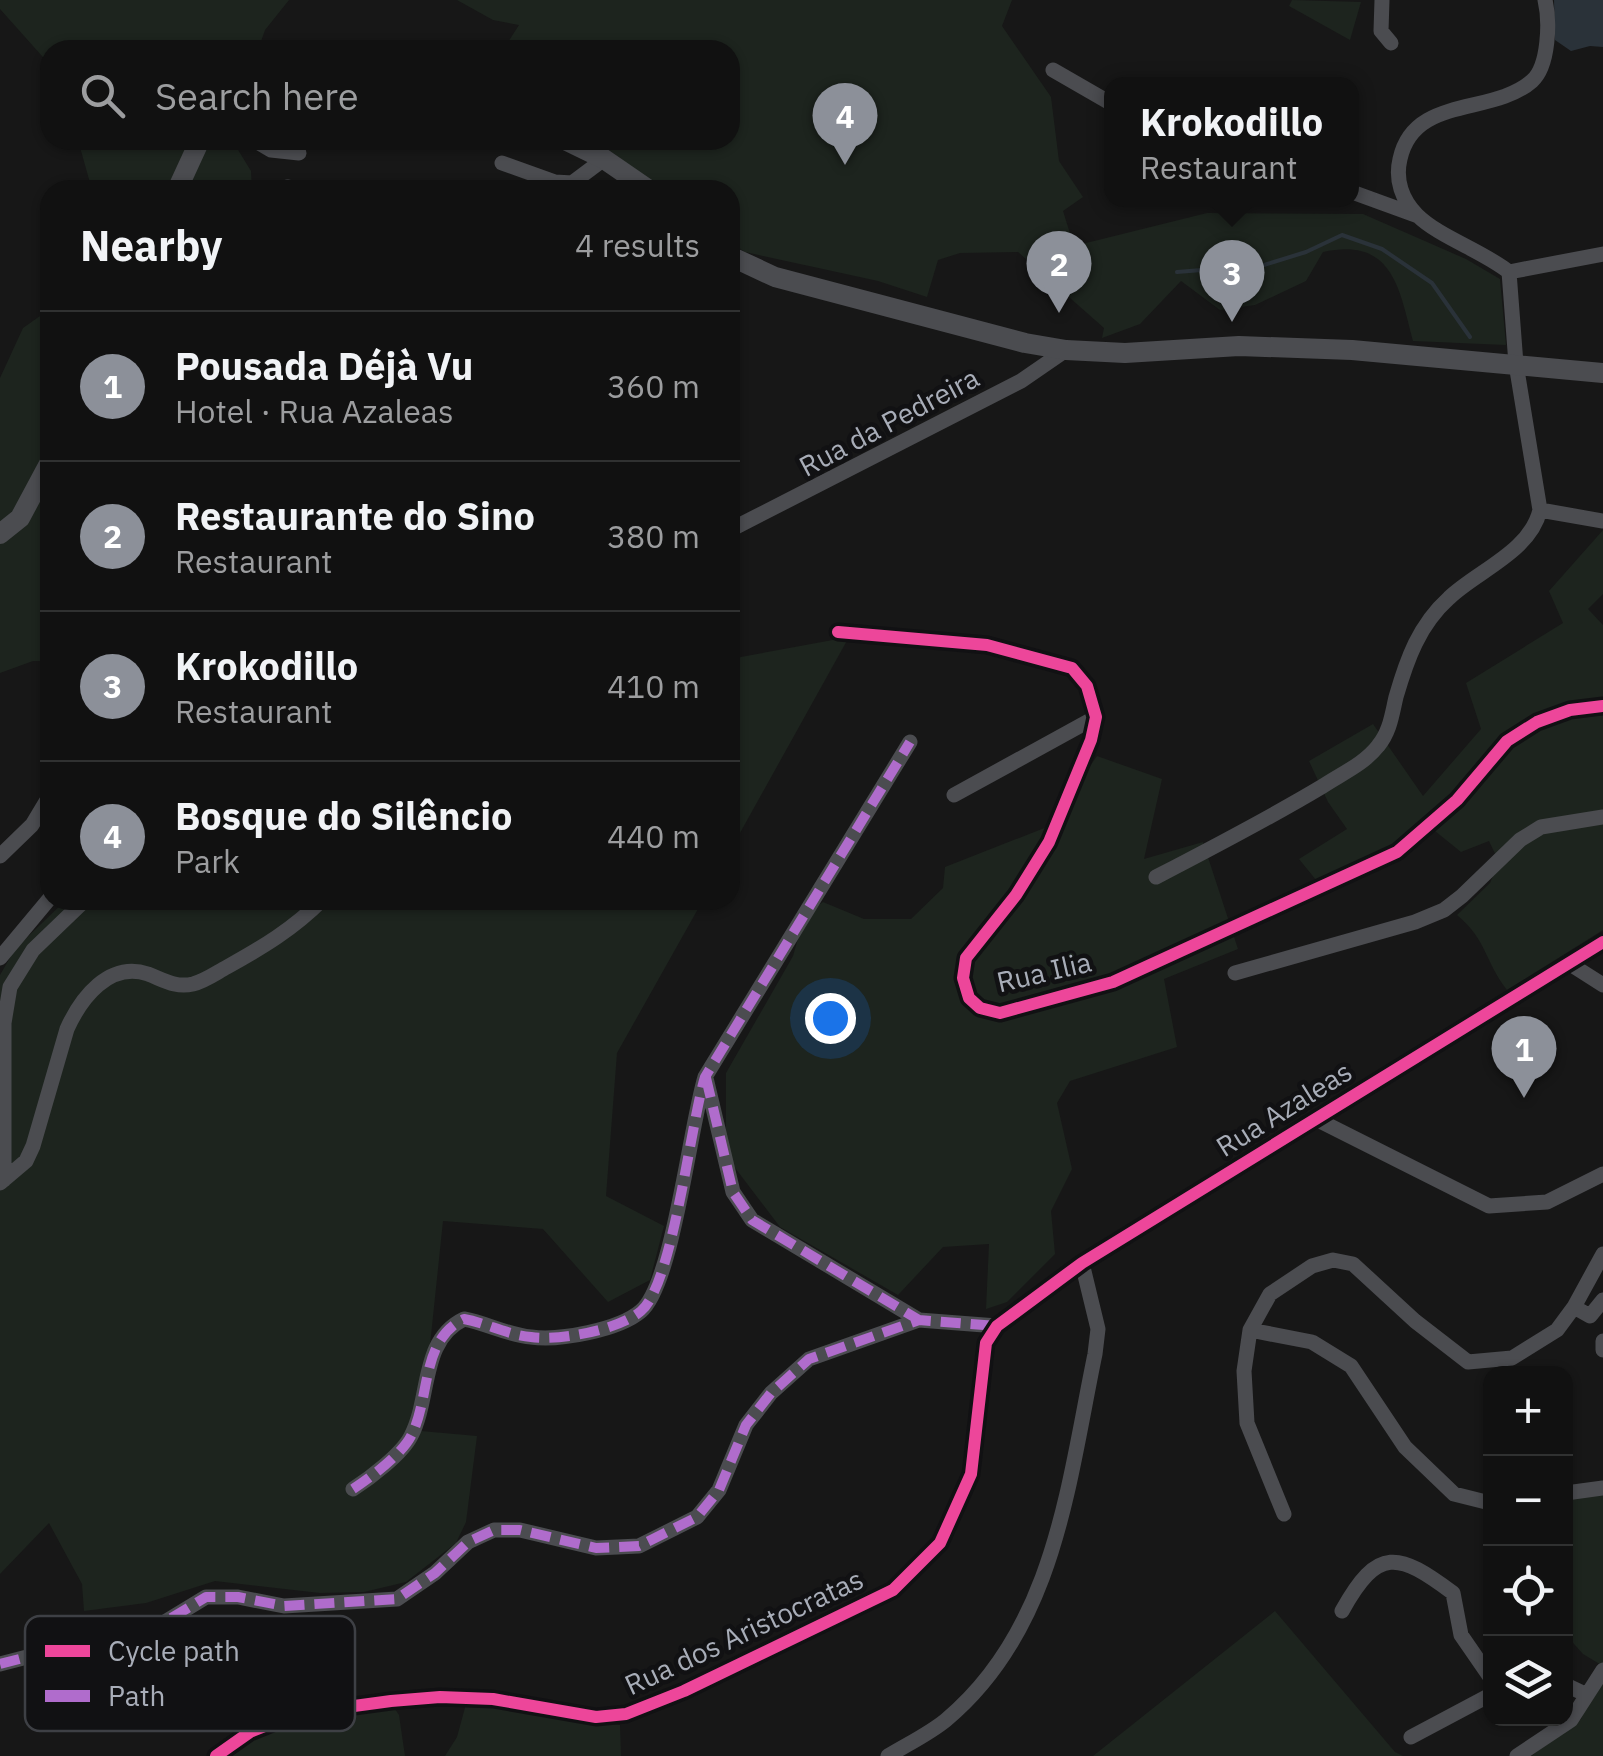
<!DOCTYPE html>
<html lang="en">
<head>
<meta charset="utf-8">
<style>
	body { margin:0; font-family:"IBM Plex Sans",sans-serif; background:#1e1f1f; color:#f1f3f6 }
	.controls { position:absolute; right:30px; bottom:30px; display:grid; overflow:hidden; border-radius:20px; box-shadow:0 2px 8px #0004 }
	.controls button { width:90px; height:90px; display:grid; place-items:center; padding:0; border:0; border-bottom:2px solid #303131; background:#111; color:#f1f3f6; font:50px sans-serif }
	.you { position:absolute; left:830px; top:1018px; width:35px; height:35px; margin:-25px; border:8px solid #fff; border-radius:50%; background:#1a73e8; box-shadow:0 0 0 15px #1a73e833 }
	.badge { display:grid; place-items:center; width:65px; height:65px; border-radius:50%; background:#8c9099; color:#fff; font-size:32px; font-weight:700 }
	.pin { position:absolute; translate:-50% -82px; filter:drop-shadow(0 2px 5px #0008) }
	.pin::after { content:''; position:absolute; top:52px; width:35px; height:30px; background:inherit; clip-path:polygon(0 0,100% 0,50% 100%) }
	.popup { position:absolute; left:1104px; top:77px; width:255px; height:130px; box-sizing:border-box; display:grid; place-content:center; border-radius:20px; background:#111; filter:drop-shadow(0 2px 8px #0005); font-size:32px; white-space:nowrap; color:#9c9d9f }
	.popup b { font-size:38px; color:#f1f3f6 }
	.popup::after { content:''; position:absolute; left:50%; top:100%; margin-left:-20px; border:20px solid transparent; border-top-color:#111 }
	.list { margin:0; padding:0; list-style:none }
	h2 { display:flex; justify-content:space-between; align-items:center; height:130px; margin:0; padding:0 40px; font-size:42px }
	h2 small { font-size:32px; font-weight:400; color:#9c9d9f }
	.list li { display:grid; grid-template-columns:65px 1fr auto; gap:30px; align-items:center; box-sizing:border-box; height:150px; padding:0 40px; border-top:2px solid #303131 }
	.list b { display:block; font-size:38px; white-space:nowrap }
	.list p { margin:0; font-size:32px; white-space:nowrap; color:#9c9d9f }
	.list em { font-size:32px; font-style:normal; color:#9c9d9f }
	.icon { flex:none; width:55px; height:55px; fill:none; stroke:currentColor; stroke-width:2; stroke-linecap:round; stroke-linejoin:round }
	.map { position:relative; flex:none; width:1603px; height:1756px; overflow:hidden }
	.search { position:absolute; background:#111; box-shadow:0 2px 8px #0004; left:40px; top:40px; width:700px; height:110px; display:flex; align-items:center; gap:25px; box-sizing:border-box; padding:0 35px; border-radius:30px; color:#9c9d9f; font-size:38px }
	.panel { position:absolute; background:#111; box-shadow:0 2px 8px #0004; left:40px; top:180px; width:700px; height:730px; border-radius:30px }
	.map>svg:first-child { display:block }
	.green { fill:#1d241e }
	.water { fill:#2a3239 }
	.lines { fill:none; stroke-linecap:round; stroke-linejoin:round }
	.stream { stroke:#2a3239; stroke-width:4 }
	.minor { stroke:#4b4c50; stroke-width:15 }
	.tertiary { stroke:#4b4c50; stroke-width:20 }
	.quiet { stroke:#b06ccc; stroke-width:10; stroke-dasharray:20 10; stroke-linecap:butt }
	.cycleway-casing { stroke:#111113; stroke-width:19 }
	.cycleway { stroke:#ed469a; stroke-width:12 }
	.labels { text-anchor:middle; stroke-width:9; stroke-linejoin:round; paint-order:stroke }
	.street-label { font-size:28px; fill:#a8adb8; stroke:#111113 }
	.key { fill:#111113; stroke:#3e4045; stroke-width:2.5 }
	.key-label { font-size:28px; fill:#a8adb8 }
</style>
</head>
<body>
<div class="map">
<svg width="1603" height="1756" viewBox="0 0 1603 1756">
	<rect width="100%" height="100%" fill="#171717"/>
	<path class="green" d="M 0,0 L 289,0 L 265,30 L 258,50 L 50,50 L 50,65 L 0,9 Z
		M 457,0 L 1012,0 L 1002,26 L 1051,97 L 1059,161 L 1083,197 L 1063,211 L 1074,246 L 1207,213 L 1363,214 L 1466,259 L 1500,279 L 1506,345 L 1413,341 C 1399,288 1393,237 1323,252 L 1306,281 L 1255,305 L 1220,310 L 1181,281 L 1140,324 L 1102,338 L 1104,328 L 1018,252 L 960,253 L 938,260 L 927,297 L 878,281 L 745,252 L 730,242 L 730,190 L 662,190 L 601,144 L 603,140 L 730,140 L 730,50 L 503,50 L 519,25 L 493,20 Z
		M 1292,0 L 1361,2 L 1350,40 L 1289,6 Z
		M 78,140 L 232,140 L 251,171 L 252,190 L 92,190 Z
		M 50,309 L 50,661 L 33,661 L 0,673 L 0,378 L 23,328 Z
		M 1603,530 L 1603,594 L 1588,609 L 1603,625 L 1603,930 L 1507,990 C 1485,962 1487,940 1457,915 L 1490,883 L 1499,862 L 1489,841 L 1461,852 L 1430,827 L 1316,880 L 1299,859 L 1347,829 L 1328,802 L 1309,761 L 1373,724 L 1423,796 L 1481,729 L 1466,683 L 1563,623 L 1549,591 Z
		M 849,637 L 730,851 L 730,659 Z
		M 1097,756 L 1162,779 L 1144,859 L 1203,842 L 1238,949 L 1164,979 L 1177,1047 L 1070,1081 L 1057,1103 L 1072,1169 L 1051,1211 L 1055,1254 L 1007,1302 L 986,1309 L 989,1244 L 943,1247 L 898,1295 L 780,1227 L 726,1156 L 726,1073 L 793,956 L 805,914 L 823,902 L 864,919 L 911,919 L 943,888 L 945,867 L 1047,827 Z
		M 66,900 L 703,900 L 617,1053 L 606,1196 L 664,1226 L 650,1280 L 608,1302 L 543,1229 L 443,1221 L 421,1431 L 477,1436 L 466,1522 L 456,1543 L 406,1582 L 364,1592 L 320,1593 L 215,1581 L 146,1603 L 84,1611 L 82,1584 L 49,1523 L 0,1574 L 0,975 L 15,949 Z
		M 1603,1491 L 1603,1666 L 1583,1654 L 1566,1635 L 1566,1497 Z
		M 1275,1611 L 1395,1752 L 1403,1756 L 1093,1756 Z
		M 1603,1667 L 1603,1756 L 1531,1756 L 1581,1719 Z
		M 391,1703 L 399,1715 L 405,1756 L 227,1756 L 282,1722 Z
		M 466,1704 L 620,1725 L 621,1756 L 445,1756 L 457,1737 Z"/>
	<path class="water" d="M 1554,0 L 1603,0 L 1603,47 L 1590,46 L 1571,51 L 1555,40 Z"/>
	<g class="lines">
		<path class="stream" d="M 1177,272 L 1264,265 L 1306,252 L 1342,235 L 1382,249 L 1432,283 L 1470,337"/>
		<path class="minor" d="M 1382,0 L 1381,31 L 1391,43
			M 1053,70 L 1112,104
			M 254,140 L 271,150 L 299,153
			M 502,163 L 555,182 L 572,183 L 604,159
			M 273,190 L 287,187 L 304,190
			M 1352,192 L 1418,216
			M 1509,272 C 1483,251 1439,237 1417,215 C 1402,200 1395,180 1400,159 C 1414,95 1492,116 1532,81 C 1549,66 1550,21 1545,0
			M 1509,272 L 1603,254
			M 1540,510 L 1603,521
			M 730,530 L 1021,381 L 1066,350
			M 838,632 L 987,645 L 1072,668 L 1087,686 L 1096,717 L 1091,740 L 1049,842 L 1016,895 L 966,958 L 963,978 L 969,998 L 980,1008 L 1000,1013 L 1113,982 L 1397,852 L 1457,800 L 1507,741 L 1537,722 L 1570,710 L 1603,706
			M 954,795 L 1096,717
			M 0,856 L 32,825 L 50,795
			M 1156,877 C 1212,848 1268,819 1323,786 C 1341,774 1364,764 1378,746 C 1390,732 1392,714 1396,697 C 1407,659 1419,625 1449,598 C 1477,571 1530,552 1540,510 L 1516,364 L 1509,272
			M 0,958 L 50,898
			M 1567,962 L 1603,985
			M 1235,973 L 1415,922 L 1444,910 L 1462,896 L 1520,840 L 1541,827 L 1603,817
			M 706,1078 L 733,1192 L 752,1220 L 919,1320
			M 1316,1119 L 1489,1206 L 1547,1202 L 1603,1174
			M 4,1180 L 4,1023 L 10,987 L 33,950 L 85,900
			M 0,1183 L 26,1161 L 33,1146 L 67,1029 C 81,998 109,961 148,974 C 164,980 175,988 193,984 C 205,981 216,973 227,967 C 263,947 293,929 322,900
			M 1574,1307 L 1590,1316 L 1603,1300
			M 1250,1330 L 1312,1342 L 1351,1366 L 1405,1447 L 1454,1494 L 1490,1503
			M 1603,1341 L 1603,1350
			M 353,1489 C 370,1478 402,1454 411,1436 C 431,1398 420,1340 464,1319 C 486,1323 508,1335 531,1337 C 559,1341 619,1330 641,1311 C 673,1284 690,1126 705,1077 L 910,742
			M 1566,1493 L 1603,1488
			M 1284,1514 L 1247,1423 L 1244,1371 L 1250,1330 L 1270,1294 L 1312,1266 L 1333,1260 L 1353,1264 L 1415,1321 L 1468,1362 L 1512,1358 L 1557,1330 L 1574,1307 L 1603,1254
			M 1342,1611 C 1378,1546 1398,1552 1453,1593 L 1461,1635 L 1490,1677
			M 0,1664 L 85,1642 L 137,1639 L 206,1597 L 238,1597 L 284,1606 L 397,1599 L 435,1573 L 468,1542 L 494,1530 L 520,1530 L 596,1548 L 639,1546 L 697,1517 L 719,1490 L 746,1425 L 771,1393 L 809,1359 L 919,1320 L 997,1326
			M 1566,1685 L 1587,1695
			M 1411,1737 L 1490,1695
			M 216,1756 L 250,1732 L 295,1714 L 391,1701 L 440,1697 L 493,1699 L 596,1717 L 626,1714 L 684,1691 L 893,1590 L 940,1543 L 971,1474 L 986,1343 L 997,1326 L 1082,1263 L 1603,942
			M 888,1756 C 906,1745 929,1734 946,1720 C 1055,1629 1068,1484 1095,1354 L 1098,1329 L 1082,1263
			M 1517,1756 L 1571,1720 L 1603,1670"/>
		<path class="tertiary" d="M 299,50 L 306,50
			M 565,140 L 604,159 L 649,190
			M 177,190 L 200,140
			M 730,256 L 775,277 L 1025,343 L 1066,350 L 1125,353 L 1239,346 L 1352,350 L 1603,373
			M 0,534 L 20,518 L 50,462"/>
		<path class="quiet" d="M 706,1078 L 733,1192 L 752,1220 L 919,1320
			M 353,1489 C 370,1478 402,1454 411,1436 C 431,1398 420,1340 464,1319 C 486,1323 508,1335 531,1337 C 559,1341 619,1330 641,1311 C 673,1284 690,1126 705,1077 L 910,742
			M 0,1664 L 85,1642 L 137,1639 L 206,1597 L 238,1597 L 284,1606 L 397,1599 L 435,1573 L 468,1542 L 494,1530 L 520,1530 L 596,1548 L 639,1546 L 697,1517 L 719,1490 L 746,1425 L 771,1393 L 809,1359 L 919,1320 L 997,1326"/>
		<g class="cycleway-casing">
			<path id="cycleway" d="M 838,632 L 987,645 L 1072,668 L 1087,686 L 1096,717 L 1091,740 L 1049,842 L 1016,895 L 966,958 L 963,978 L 969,998 L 980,1008 L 1000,1013 L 1113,982 L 1397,852 L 1457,800 L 1507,741 L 1537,722 L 1570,710 L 1603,706
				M 216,1756 L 250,1732 L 295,1714 L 391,1701 L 440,1697 L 493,1699 L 596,1717 L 626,1714 L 684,1691 L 893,1590 L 940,1543 L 971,1474 L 986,1343 L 997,1326 L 1082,1263 L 1603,942"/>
		</g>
		<use href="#cycleway" class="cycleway"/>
	</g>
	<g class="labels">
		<g class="street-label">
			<text transform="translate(889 422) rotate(-28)" y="10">Rua da Pedreira</text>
			<text transform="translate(1044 972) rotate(-13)" y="10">Rua Ilia</text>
			<text transform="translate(1284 1109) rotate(-32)" y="10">Rua Azaleas</text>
			<text transform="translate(744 1632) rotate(-25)" y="10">Rua dos Aristocratas</text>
		</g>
	</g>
	<rect x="25" y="1616" width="330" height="115" rx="15" class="key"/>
	<rect x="45" y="1645" width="45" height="12" fill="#ed469a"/>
	<rect x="45" y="1690" width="45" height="12" fill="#b06ccc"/>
	<g class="key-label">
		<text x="108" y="1661">Cycle path</text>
		<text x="108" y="1706">Path</text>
	</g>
</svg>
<div class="controls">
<button>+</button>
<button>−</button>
<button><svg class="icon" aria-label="locate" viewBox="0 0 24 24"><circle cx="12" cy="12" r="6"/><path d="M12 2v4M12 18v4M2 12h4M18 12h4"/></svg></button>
<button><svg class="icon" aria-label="layers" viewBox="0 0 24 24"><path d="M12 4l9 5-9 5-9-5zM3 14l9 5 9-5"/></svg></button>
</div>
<div class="you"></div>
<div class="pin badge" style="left:1524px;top:1098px">1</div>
<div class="pin badge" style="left:1059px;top:313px">2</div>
<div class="pin badge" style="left:1232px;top:322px">3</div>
<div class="popup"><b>Krokodillo</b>Restaurant</div>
<div class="pin badge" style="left:845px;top:165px">4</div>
<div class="search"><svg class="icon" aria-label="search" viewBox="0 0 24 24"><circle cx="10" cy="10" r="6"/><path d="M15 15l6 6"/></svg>Search here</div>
<section class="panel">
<h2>Nearby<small>4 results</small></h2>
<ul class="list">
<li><span class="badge">1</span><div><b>Pousada Déjà Vu</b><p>Hotel · Rua Azaleas</p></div><em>360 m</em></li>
<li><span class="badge">2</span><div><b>Restaurante do Sino</b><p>Restaurant</p></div><em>380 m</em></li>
<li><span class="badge">3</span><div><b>Krokodillo</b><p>Restaurant</p></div><em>410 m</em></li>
<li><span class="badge">4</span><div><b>Bosque do Silêncio</b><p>Park</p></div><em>440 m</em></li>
</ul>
</section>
</div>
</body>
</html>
